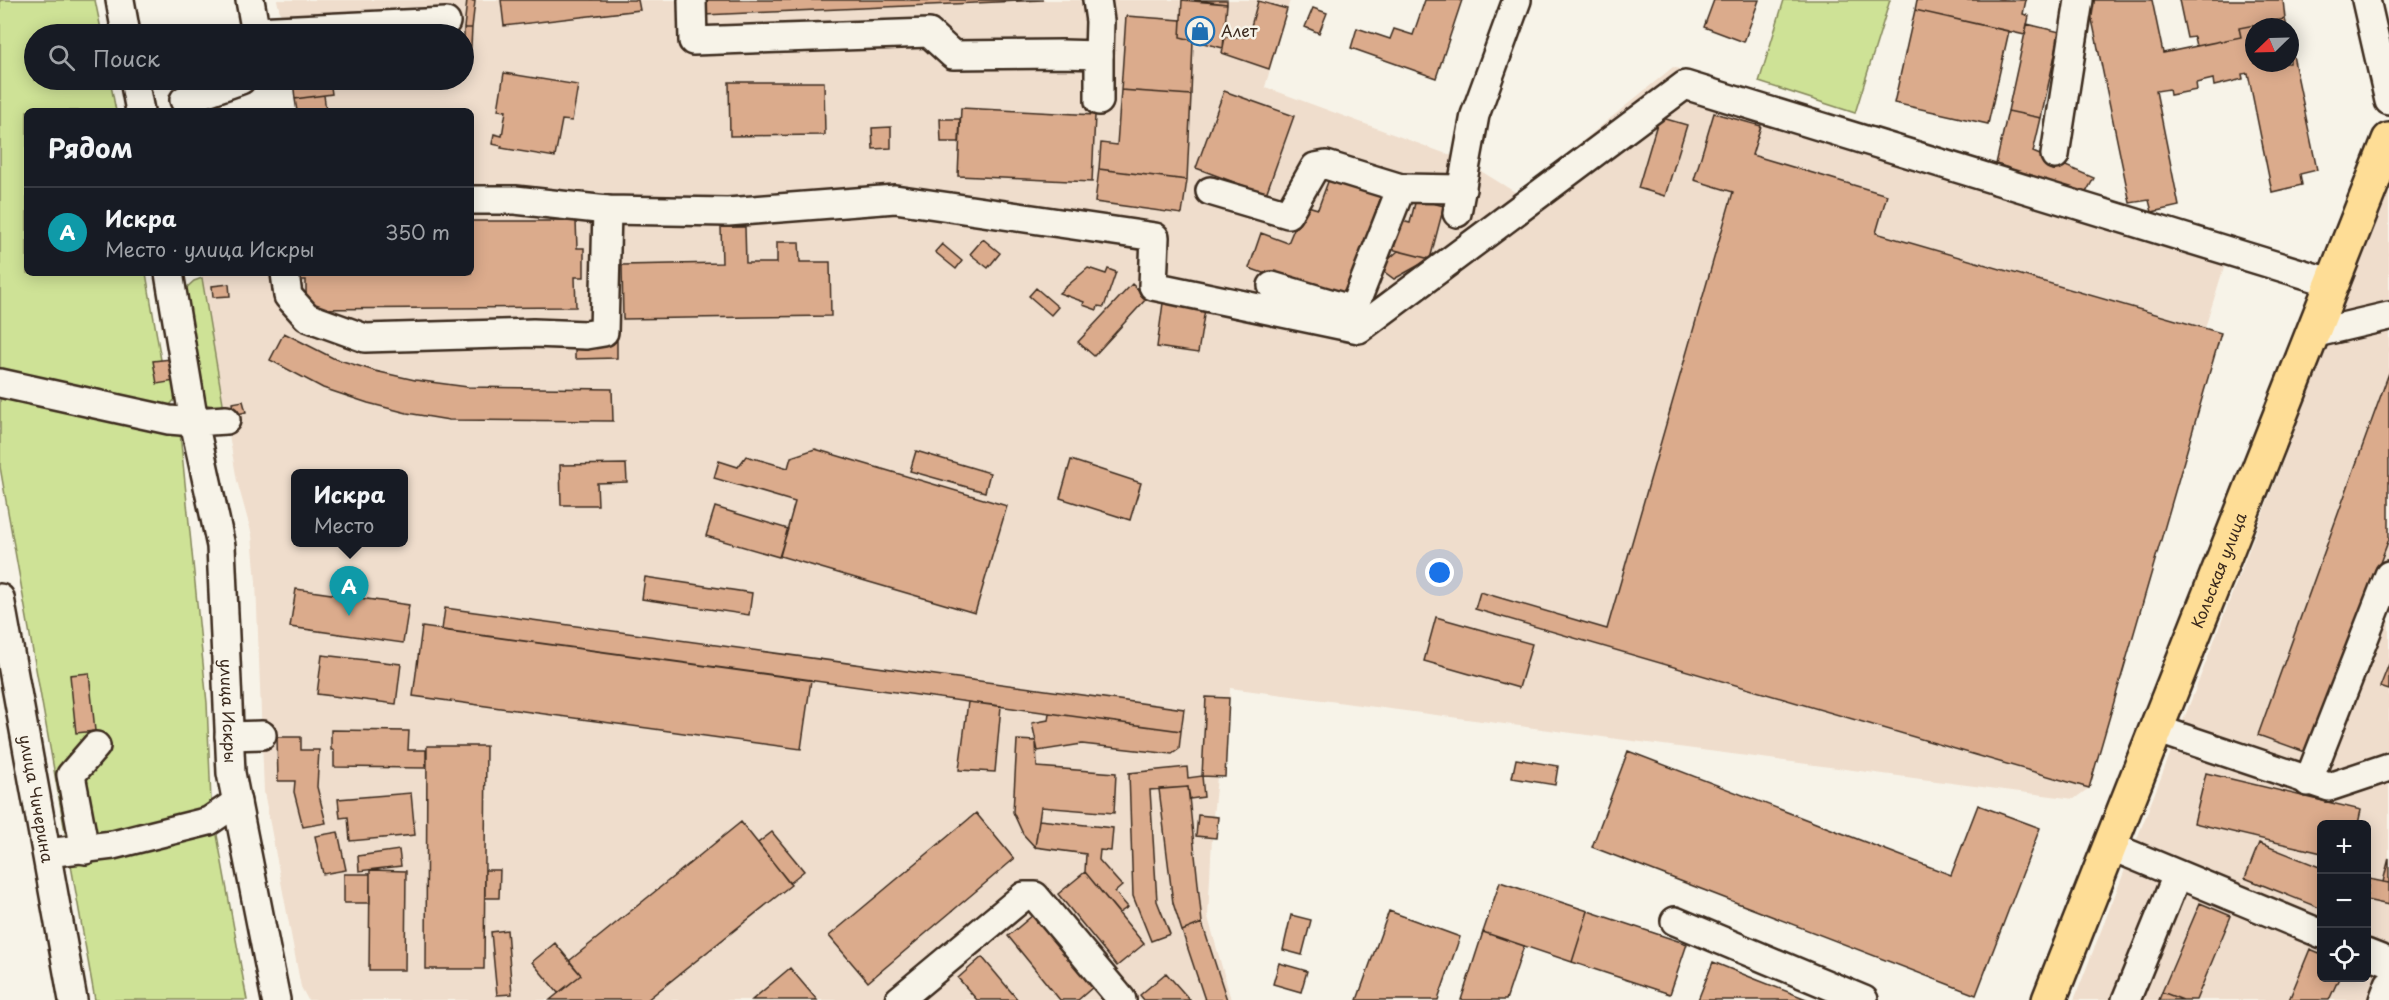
<!DOCTYPE html>
<html lang="ru">
<head>
<meta charset="utf-8">
<style>
	body { margin:0; font-family:"Playpen Sans",sans-serif; background:#20242c; color:#f1f3f6 }
	.controls { position:absolute; right:18px; bottom:18px; display:grid; overflow:hidden; border-radius:9px; box-shadow:0 3px 15px #0003 }
	.controls button { width:54px; height:54px; display:grid; place-items:center; padding:0; border:0; border-bottom:2px solid #363941; background:#171b24; color:#f1f3f6; font:30px sans-serif }
	.compass { position:absolute; left:2245px; top:18px; width:54px; height:54px; border-radius:50%; background:#171b24; box-shadow:0 3px 15px #0003; rotate:247deg }
	.you { position:absolute; left:1440px; top:573px; width:21px; height:21px; margin:-15px; border:4px solid #fff; border-radius:50%; background:#1a73e8; box-shadow:0 0 0 9px #1a73e833 }
	.badge { display:grid; place-items:center; width:39px; height:39px; border-radius:50%; background:#1f6fb2; color:#fff; font-size:20px; font-weight:700 }
	.pin { position:absolute; translate:-50% -50px; filter:drop-shadow(0 2px 3px #0008) }
	.pin::after { content:''; position:absolute; top:32px; width:21px; height:18px; background:inherit; clip-path:polygon(0 0,100% 0,50% 100%) }
	.popup { position:absolute; left:291px; top:469px; width:117px; height:78px; box-sizing:border-box; display:grid; place-content:center; border-radius:9px; background:#171b24; filter:drop-shadow(0 2px 4px #0005); font-size:20px; white-space:nowrap; color:#9ea1a6 }
	.popup b { font-size:22px; color:#f1f3f6 }
	.popup::after { content:''; position:absolute; left:50%; top:100%; margin-left:-12px; border:12px solid transparent; border-top-color:#171b24 }
	.list { margin:0; padding:0; list-style:none }
	h2 { display:flex; justify-content:space-between; align-items:center; height:78px; margin:0; padding:0 24px; font-size:26px }
	h2 small { font-size:20px; font-weight:400; color:#9ea1a6 }
	.list li { display:grid; grid-template-columns:39px 1fr auto; gap:18px; align-items:center; box-sizing:border-box; height:90px; padding:0 24px; border-top:2px solid #363941 }
	.list b { display:block; font-size:22px; white-space:nowrap }
	.list p { margin:0; font-size:20px; white-space:nowrap; color:#9ea1a6 }
	.list em { font-size:20px; font-style:normal; color:#9ea1a6 }
	.icon { flex:none; width:33px; height:33px; fill:none; stroke:currentColor; stroke-width:2; stroke-linecap:round; stroke-linejoin:round }
	.map { position:relative; flex:none; width:2389px; height:1000px; overflow:hidden }
	.search { position:absolute; background:#171b24; box-shadow:0 3px 15px #0003; left:24px; top:24px; width:450px; height:66px; display:flex; align-items:center; gap:15px; box-sizing:border-box; padding:0 21px; border-radius:33px; color:#9ea1a6; font-size:22px }
	.panel { position:absolute; background:#171b24; box-shadow:0 3px 15px #0003; left:24px; top:108px; width:450px; height:168px; border-radius:9px }
	.map>svg:first-child { display:block }
	.built { fill:#efddcc; fill-rule:evenodd }
	.green { fill:#cee296; stroke:#84865a; stroke-width:1.5 }
	.building { fill:#dbab8c; stroke:#3b2a1e; stroke-width:1.5 }
	.lines { fill:none; stroke-linecap:round; stroke-linejoin:round }
	.minor-casing { stroke:#3b2a1e; stroke-width:32 }
	.major-casing { stroke:#3b2a1e; stroke-width:38 }
	.minor { stroke:#f7f3e8; stroke-width:27 }
	.major { stroke:#fedd96; stroke-width:33 }
	.labels { text-anchor:middle; stroke-width:5; stroke-linejoin:round; paint-order:stroke }
	.poi-label { font-size:16px; fill:#3b2a1e; stroke:#f7f3e8; text-anchor:start }
	.street-label { font-size:16px; fill:#3b2a1e; stroke:#f7f3e8 }
</style>
</head>
<body>
<div class="map">
<svg width="2389" height="1000" viewBox="0 0 2389 1000">
	<rect width="100%" height="100%" fill="#f7f3e8"/>
	<filter id="ink" filterUnits="userSpaceOnUse"><feTurbulence type="fractalNoise" baseFrequency=".0167" numOctaves="2"/><feDisplacementMap in="SourceGraphic" scale="12" xChannelSelector="R" yChannelSelector="G"/><feConvolveMatrix kernelMatrix="1 2 1 2 8 2 1 2 1" color-interpolation-filters="sRGB"/></filter>
	<g filter="url(#ink)">
		<path class="built" d="M 277,0 L 1290,0 L 1265,87 L 1463,160 L 1518,194 L 1673,67 L 2232,241 L 2205,328 L 2221,333 L 2089,788 L 2074,799 L 1230,688 L 1225,777 L 1217,777 L 1213,817 L 1198,815 L 1196,836 L 1212,838 L 1208,917 L 1231,1000 L 308,1000 L 301,987 L 264,792 L 256,582 L 252,535 L 237,481 L 201,273 L 471,273 L 471,111 L 296,111 L 293,80 L 464,80 L 464,34 L 285,34 ZM 295,474 L 403,474 L 403,542 L 295,542 Z
			M 2389,184 L 2389,1000 L 2074,1000 L 2201,675 ZM 2322,824 L 2366,824 L 2366,978 L 2322,978 Z"/>
		<path class="green" d="M 0,0 L 95,0 L 102,34 L 34,34 L 34,80 L 110,80 L 116,111 L 27,111 L 27,273 L 146,273 L 161,360 L 174,381 L 176,398 L 170,405 L 161,408 L 0,368 Z
			M 1784,0 L 1890,0 L 1855,113 L 1759,82 Z
			M 202,278 L 224,409 L 205,404 L 198,397 L 184,290 L 194,281 Z
			M 0,394 L 180,433 L 207,703 L 211,802 L 247,1000 L 95,1000 L 0,467 Z"/>
		<path class="building" d="M 467,0 L 475,1 L 472,28 L 464,28 Z
			M 501,0 L 638,0 L 640,10 L 504,26 Z
			M 704,0 L 1043,0 L 704,15 Z
			M 1182,0 L 1227,4 L 1223,48 L 1180,37 Z
			M 1194,0 L 1227,0 L 1227,4 Z
			M 1425,0 L 1462,0 L 1436,78 L 1351,48 L 1357,28 L 1390,39 L 1394,29 L 1413,35 Z
			M 1714,0 L 1759,0 L 1744,42 L 1704,27 Z
			M 1917,0 L 2026,0 L 2023,14 L 2029,16 L 2025,35 L 1915,10 Z
			M 2088,0 L 2152,0 L 2163,53 L 2241,37 L 2239,28 L 2285,19 L 2287,27 L 2254,27 L 2254,63 L 2290,63 L 2290,41 L 2317,170 L 2300,174 L 2302,185 L 2272,192 L 2248,73 L 2242,74 L 2243,79 L 2214,86 L 2213,79 L 2196,83 L 2197,90 L 2170,95 L 2169,89 L 2156,91 L 2179,206 L 2152,212 L 2149,200 L 2130,203 Z
			M 2179,0 L 2283,0 L 2285,19 L 2239,28 L 2241,37 L 2196,46 L 2194,37 L 2187,38 Z
			M 1258,1 L 1287,9 L 1269,69 L 1222,53 L 1225,37 L 1248,37 Z
			M 1313,8 L 1327,13 L 1319,33 L 1305,27 Z
			M 1915,10 L 2009,31 L 1988,124 L 1894,103 Z
			M 1126,16 L 1181,20 L 1180,37 L 1193,40 L 1191,95 L 1121,90 Z
			M 2027,24 L 2060,32 L 2041,118 L 2008,111 Z
			M 242,25 L 244,34 L 191,34 Z
			M 464,28 L 472,28 L 471,46 L 464,45 Z
			M 464,45 L 471,46 L 468,78 L 464,77 Z
			M 504,73 L 578,85 L 572,121 L 562,120 L 555,157 L 501,148 L 502,146 L 492,144 L 494,134 L 502,136 L 506,111 L 498,110 Z
			M 293,80 L 330,80 L 332,94 L 295,99 Z
			M 729,82 L 824,82 L 825,135 L 730,136 Z
			M 1121,90 L 1191,95 L 1187,180 L 1099,169 L 1101,143 L 1117,145 Z
			M 1224,91 L 1294,116 L 1266,194 L 1196,168 Z
			M 324,95 L 326,111 L 297,111 L 295,99 Z
			M 961,108 L 1095,115 L 1092,182 L 958,176 Z
			M 2008,111 L 2041,118 L 2033,152 L 2094,178 L 2085,194 L 1996,164 Z
			M 1714,113 L 1761,126 L 1752,155 L 1887,195 L 1876,233 L 2221,333 L 2089,788 L 1475,609 L 1480,592 L 1607,629 L 1733,192 L 1694,180 Z
			M 1659,117 L 1687,125 L 1665,196 L 1638,188 Z
			M 940,119 L 960,119 L 959,142 L 941,142 Z
			M 891,127 L 891,148 L 873,149 L 872,128 Z
			M 1099,169 L 1187,180 L 1182,214 L 1095,202 Z
			M 1329,179 L 1381,197 L 1344,302 L 1249,268 L 1261,233 L 1288,243 L 1304,205 L 1318,209 Z
			M 1416,199 L 1444,206 L 1430,259 L 1391,249 L 1398,220 L 1410,223 Z
			M 471,221 L 576,221 L 577,248 L 584,248 L 584,277 L 575,277 L 576,307 L 306,309 L 306,280 L 294,280 L 293,273 L 471,273 Z
			M 721,227 L 745,227 L 746,263 L 777,263 L 777,242 L 799,242 L 800,262 L 830,262 L 831,316 L 623,319 L 622,265 L 722,263 Z
			M 983,239 L 1000,253 L 988,268 L 970,254 Z
			M 942,244 L 962,261 L 956,269 L 935,252 Z
			M 1398,251 L 1430,259 L 1394,279 L 1379,268 Z
			M 1088,268 L 1106,274 L 1108,269 L 1116,272 L 1104,307 L 1098,306 L 1097,310 L 1083,305 L 1084,302 L 1059,293 Z
			M 229,284 L 230,296 L 213,297 L 212,286 Z
			M 1132,284 L 1147,298 L 1094,356 L 1078,342 Z
			M 1036,288 L 1058,307 L 1051,315 L 1029,296 Z
			M 1163,303 L 1205,309 L 1198,353 L 1157,347 Z
			M 284,333 L 333,358 L 375,371 L 415,380 L 468,387 L 612,389 L 613,421 L 449,420 L 407,413 L 368,403 L 323,388 L 270,360 Z
			M 617,341 L 617,358 L 575,359 L 575,342 Z
			M 171,359 L 175,381 L 157,384 L 153,361 Z
			M 2389,373 L 2389,539 L 2308,753 L 2258,735 Z
			M 243,401 L 246,412 L 234,415 L 232,403 Z
			M 815,449 L 1007,506 L 975,613 L 780,556 L 795,502 L 714,478 L 719,461 L 738,467 L 746,456 L 788,468 L 791,457 Z
			M 916,451 L 990,473 L 985,492 L 910,471 Z
			M 1071,460 L 1141,483 L 1130,520 L 1060,498 Z
			M 626,464 L 627,482 L 597,483 L 598,505 L 561,505 L 560,465 Z
			M 715,507 L 788,529 L 779,557 L 706,536 Z
			M 645,577 L 752,593 L 749,615 L 642,599 Z
			M 296,589 L 409,605 L 403,643 L 290,627 Z
			M 445,608 L 1184,709 L 1181,731 L 442,630 Z
			M 1436,617 L 1532,644 L 1519,688 L 1424,661 Z
			M 422,627 L 811,680 L 801,749 L 413,696 Z
			M 322,655 L 401,664 L 396,704 L 317,694 Z
			M 2389,664 L 2389,690 L 2380,687 Z
			M 89,673 L 95,731 L 76,733 L 70,675 Z
			M 1206,697 L 1229,698 L 1225,777 L 1202,776 Z
			M 968,702 L 1001,706 L 995,772 L 959,770 Z
			M 1049,713 L 1181,731 L 1179,749 L 1172,754 L 1082,744 L 1038,751 L 1032,723 L 1048,720 Z
			M 331,730 L 409,731 L 408,750 L 426,750 L 426,768 L 334,767 L 334,750 L 331,750 Z
			M 277,737 L 301,737 L 301,750 L 319,750 L 317,787 L 326,823 L 303,827 L 294,792 L 295,781 L 278,781 Z
			M 1017,740 L 1036,741 L 1037,767 L 1116,773 L 1114,813 L 1041,807 L 1035,847 L 1023,834 L 1013,812 Z
			M 427,746 L 486,746 L 484,969 L 426,969 Z
			M 1628,751 L 1951,875 L 1978,805 L 2040,828 L 1976,995 L 1592,847 Z
			M 1516,759 L 1558,766 L 1555,785 L 1512,778 Z
			M 1187,767 L 1188,778 L 1202,776 L 1204,797 L 1190,799 L 1188,787 L 1150,790 L 1157,901 L 1170,934 L 1151,941 L 1133,896 L 1129,773 Z
			M 2206,773 L 2361,810 L 2358,824 L 2322,824 L 2322,853 L 2194,823 Z
			M 1188,787 L 1202,923 L 1182,931 L 1173,903 L 1159,789 Z
			M 411,793 L 415,835 L 350,841 L 348,817 L 340,818 L 338,799 Z
			M 976,813 L 1014,859 L 868,982 L 829,936 Z
			M 1198,815 L 1218,817 L 1216,838 L 1196,836 Z
			M 1039,820 L 1113,828 L 1111,851 L 1100,850 L 1099,860 L 1122,886 L 1115,892 L 1128,907 L 1119,913 L 1085,872 L 1086,854 L 1035,847 Z
			M 741,822 L 791,885 L 647,1000 L 550,1000 L 581,975 L 569,961 Z
			M 338,832 L 346,870 L 323,874 L 315,836 Z
			M 772,832 L 804,871 L 789,883 L 758,843 Z
			M 2259,843 L 2322,868 L 2322,909 L 2245,878 Z
			M 399,850 L 401,866 L 359,871 L 358,856 Z
			M 2389,858 L 2389,883 L 2383,882 Z
			M 370,870 L 406,871 L 405,970 L 369,970 Z
			M 485,870 L 500,870 L 499,898 L 485,898 Z
			M 1085,872 L 1144,944 L 1117,966 L 1058,894 Z
			M 344,874 L 370,874 L 370,903 L 344,903 Z
			M 2369,879 L 2389,883 L 2389,905 L 2366,900 Z
			M 1500,882 L 1588,911 L 1572,962 L 1483,932 Z
			M 2200,903 L 2231,916 L 2196,1000 L 2183,1000 L 2162,992 Z
			M 1389,911 L 1460,937 L 1438,1000 L 1357,1000 Z
			M 1588,911 L 1687,944 L 1670,994 L 1572,962 Z
			M 1033,915 L 1093,987 L 1078,1000 L 1060,1000 L 1008,936 Z
			M 1291,915 L 1311,920 L 1302,955 L 1283,950 Z
			M 1202,923 L 1227,1000 L 1205,1000 L 1182,931 Z
			M 507,930 L 512,994 L 497,995 L 491,932 Z
			M 1483,932 L 1524,946 L 1506,1000 L 1461,1000 Z
			M 555,943 L 581,975 L 558,993 L 532,962 Z
			M 2310,949 L 2322,954 L 2322,978 L 2339,978 L 2329,1000 L 2289,1000 Z
			M 982,957 L 1018,1000 L 977,1000 L 958,978 Z
			M 1713,962 L 1755,979 L 1809,1000 L 1698,1000 Z
			M 1279,963 L 1307,971 L 1301,992 L 1273,984 Z
			M 790,968 L 817,1000 L 752,1000 Z
			M 1166,973 L 1190,1000 L 1144,1000 L 1140,995 Z
			M 2162,992 L 2183,1000 L 2159,1000 Z"/>
		<g class="lines">
			<g class="minor-casing">
				<g id="minor">
					<path d="M 120,0 L 126,34"/>
					<path d="M 250,0 L 256,34"/>
					<path d="M 692,0 L 693,41 L 929,33 L 953,55 L 1062,54 L 1099,55 L 1100,21 L 1097,0"/>
					<path d="M 2366,0 L 2389,101"/>
					<path d="M 255,31 L 446,22"/>
					<path d="M 1099,55 L 1099,101"/>
					<path d="M 134,80 L 140,111"/>
					<path d="M 184,100 L 241,80"/>
					<path d="M 2055,155 L 2079,0"/>
					<path d="M 1210,191 L 1288,214 L 1315,167 L 1326,165 L 1401,188"/>
					<path d="M 471,200 L 515,200 L 607,210 L 728,212 L 895,199 L 1155,237 L 1153,286 L 1359,329 L 1685,85 L 2333,283"/>
					<path d="M 1457,213 L 1475,115 L 1517,0"/>
					<path d="M 285,273 L 288,296 L 307,317 L 365,338 L 533,333 L 586,335 L 604,332 L 607,210"/>
					<path d="M 1272,286 L 1353,310 L 1401,188 L 1462,189"/>
					<path d="M 2312,334 L 2389,316"/>
					<path d="M 0,383 L 169,420 L 194,422 L 169,273"/>
					<path id="s1" d="M 226,420 L 194,422 L 221,546 L 231,773 L 276,1000"/>
					<path id="s2" d="M 0,598 L 73,1000"/>
					<path d="M 2156,729 L 2329,787 L 2389,767"/>
					<path d="M 229,736 L 262,735"/>
					<path d="M 2308,782 L 2389,575"/>
					<path d="M 2110,846 L 2322,934"/>
					<path d="M 85,850 L 71,775 L 96,746"/>
					<path d="M 47,853 L 113,845 L 209,821 L 237,802"/>
					<path d="M 1675,921 L 1864,1000"/>
					<path d="M 2366,953 L 2389,962"/>
					<path d="M 899,1000 L 1024,896 L 1035,896 L 1122,1000"/>
					<path d="M 2126,1000 L 2177,875"/>
					<path d="M 2383,1000 L 2389,984"/>
				</g>
			</g>
			<g class="major-casing">
				<g id="major">
					<path id="s3" d="M 2049,1000 L 2389,140"/>
				</g>
			</g>
			<use href="#minor" class="minor"/>
			<use href="#major" class="major"/>
		</g>
	</g>
	<defs>
		<g id="shop-ring" transform="scale(1.5)"><circle r="9.5" fill="#f7f3e8" stroke="#1f6fb2" stroke-width="1.5"/><path d="M-5-2.5h2.3a2.7 3.5 0 0 1 5.4 0H5L5.5 6h-11ZM-1.5-2.5h3a1.5 2.3 0 0 0-3 0Z" fill="#1f6fb2"/></g>
	</defs>
	<g fill-rule="evenodd">
		<use href="#shop-ring" x="1200" y="31"/>
	</g>
	<g class="labels">
		<g class="poi-label">
			<text x="1221" y="37">Алет</text>
		</g>
		<g class="street-label">
			<text dy="6" stroke="none"><textPath href="#s3" startOffset="462">Кольская улица</textPath></text>
			<text dy="6" stroke="none"><textPath href="#s1" startOffset="324">улица Искры</textPath></text>
			<text dy="6" stroke="none"><textPath href="#s2" startOffset="204">улица Чичерина</textPath></text>
		</g>
	</g>
</svg>
<div class="controls">
<button>+</button>
<button>−</button>
<button><svg class="icon" aria-label="locate" viewBox="0 0 24 24"><circle cx="12" cy="12" r="6"/><path d="M12 2v4M12 18v4M2 12h4M18 12h4"/></svg></button>
</div>
<svg class="compass" viewBox="-18 -18 36 36"><path d="M0-13l5 13h-10z" fill="#e53935"/><path d="M0 13l5-13h-10z" fill="#9ea1a6"/></svg>
<div class="you"></div>
<div class="pin badge" style="left:349px;top:616px;background:#0f9aa8">A</div>
<div class="popup"><b>Искра</b>Место</div>
<div class="search"><svg class="icon" aria-label="search" viewBox="0 0 24 24"><circle cx="10" cy="10" r="6"/><path d="M15 15l6 6"/></svg>Поиск</div>
<section class="panel">
<h2>Рядом<small></small></h2>
<ul class="list">
<li><span class="badge" style="background:#0f9aa8">A</span><div><b>Искра</b><p>Место · улица Искры</p></div><em>350 m</em></li>
</ul>
</section>
</div>
</body>
</html>
